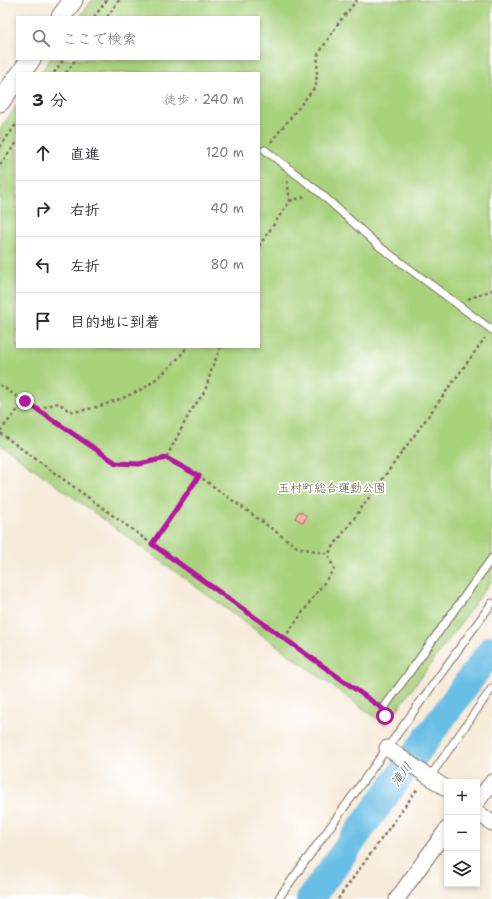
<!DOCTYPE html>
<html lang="ja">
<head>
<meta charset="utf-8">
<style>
	body { margin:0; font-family:"Shantell Sans","Klee One",sans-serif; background:#f7f7f7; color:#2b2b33 }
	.controls { position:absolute; right:12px; bottom:12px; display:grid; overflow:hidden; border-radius:0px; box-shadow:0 2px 6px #0003 }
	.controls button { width:36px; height:36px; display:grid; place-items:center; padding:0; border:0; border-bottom:1px solid #e1e1e2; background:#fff; color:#2b2b33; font:20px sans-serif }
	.stop { position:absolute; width:12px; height:12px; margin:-9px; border:3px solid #b5179e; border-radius:50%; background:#fff }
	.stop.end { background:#b5179e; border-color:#fff; box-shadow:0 1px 4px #0008 }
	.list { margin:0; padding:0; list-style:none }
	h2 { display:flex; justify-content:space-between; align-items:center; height:52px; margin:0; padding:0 16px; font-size:17px }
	h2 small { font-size:13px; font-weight:400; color:#7c7c81 }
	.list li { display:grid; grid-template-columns:26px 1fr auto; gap:12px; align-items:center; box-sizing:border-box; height:56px; padding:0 16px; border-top:1px solid #e1e1e2 }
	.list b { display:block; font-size:15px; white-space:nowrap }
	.list em { font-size:13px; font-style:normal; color:#7c7c81 }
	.icon { flex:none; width:22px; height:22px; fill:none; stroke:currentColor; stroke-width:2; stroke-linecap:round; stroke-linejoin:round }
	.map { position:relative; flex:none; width:492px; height:899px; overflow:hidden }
	.search { position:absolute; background:#fff; box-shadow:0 2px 6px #0003; left:16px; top:16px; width:244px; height:44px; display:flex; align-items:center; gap:10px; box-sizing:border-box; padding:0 14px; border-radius:0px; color:#7c7c81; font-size:15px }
	.panel { position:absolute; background:#fff; box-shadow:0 2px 6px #0003; left:16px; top:72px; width:244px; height:276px; border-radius:0px }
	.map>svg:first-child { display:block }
	.green { fill:#a9d27d; stroke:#727e4e }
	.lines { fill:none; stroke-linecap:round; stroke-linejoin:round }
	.river { stroke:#69bee5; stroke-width:28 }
	.building { fill:#faa29d }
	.service-casing { stroke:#7d6e5f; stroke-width:9 }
	.minor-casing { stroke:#7d6e5f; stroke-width:17 }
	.tertiary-casing { stroke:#7d6e5f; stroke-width:21 }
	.path { stroke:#7d6e5f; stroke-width:2.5; stroke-dasharray:3 3; stroke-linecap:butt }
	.service { stroke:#fff; stroke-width:7 }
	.minor { stroke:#fff; stroke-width:15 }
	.tertiary { stroke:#fff; stroke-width:19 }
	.route { stroke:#b5179e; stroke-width:5 }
	.labels { text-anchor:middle; stroke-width:3.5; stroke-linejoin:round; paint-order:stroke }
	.park-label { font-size:12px; fill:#5c5c3a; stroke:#fff }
	.water-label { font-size:13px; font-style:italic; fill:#4b5e64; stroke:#fff }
</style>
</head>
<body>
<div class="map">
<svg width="492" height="899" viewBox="0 0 492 899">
	<rect width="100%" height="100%" fill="#fff"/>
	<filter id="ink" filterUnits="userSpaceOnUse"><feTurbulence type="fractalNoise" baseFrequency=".025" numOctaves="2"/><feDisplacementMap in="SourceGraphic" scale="8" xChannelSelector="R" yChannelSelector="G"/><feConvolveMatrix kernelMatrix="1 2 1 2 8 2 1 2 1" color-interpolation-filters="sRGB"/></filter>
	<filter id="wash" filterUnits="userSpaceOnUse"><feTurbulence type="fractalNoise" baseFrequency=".012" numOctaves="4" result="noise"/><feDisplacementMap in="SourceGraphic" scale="16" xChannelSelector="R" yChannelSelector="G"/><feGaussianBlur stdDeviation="0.9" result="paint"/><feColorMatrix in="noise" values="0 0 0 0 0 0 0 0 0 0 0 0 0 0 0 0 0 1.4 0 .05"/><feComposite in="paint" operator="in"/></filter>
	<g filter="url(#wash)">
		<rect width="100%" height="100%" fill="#f7ebd9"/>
		<path class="green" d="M 92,0 L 492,0 L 492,580 L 386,725 L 0,444 L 0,129 L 17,105 L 17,347 L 259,347 L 259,73 L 40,73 L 50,59 L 259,59 L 259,17 L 80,17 Z"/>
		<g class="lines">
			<path class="river" d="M 310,899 L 492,649"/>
		</g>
		<g id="blocks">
			<path class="building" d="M 299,511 L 307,516 L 303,523 L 295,518 Z"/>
		</g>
	</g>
	<g filter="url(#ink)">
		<use href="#blocks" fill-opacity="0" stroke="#7d6e5f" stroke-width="1"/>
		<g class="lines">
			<g class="service-casing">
				<path id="service" d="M 265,150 L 319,192 L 380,247 L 492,330
					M 383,709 L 492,558
					M 429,778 L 492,688
					M 278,899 L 492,603"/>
			</g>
			<g class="minor-casing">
				<path id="minor" d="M 387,748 L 447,789
					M 477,802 L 492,782
					M 477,812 L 492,823
					M 397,899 L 447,829"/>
			</g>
			<g class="tertiary-casing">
				<path id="tertiary" d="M 61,17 L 73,0
					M 21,73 L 31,59
					M 0,102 L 17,78"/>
			</g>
			<path class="path" d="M 94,17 L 107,0
				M 107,17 L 119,0
				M 54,73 L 64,59
				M 66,73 L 76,59
				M 271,142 L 316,86 L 318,55 L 337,25 L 357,0
				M 0,147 L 17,123
				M 0,165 L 17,142
				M 290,201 L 307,196
				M 259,246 L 290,201 L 287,180
				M 468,299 L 492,290
				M 0,385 L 116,463 L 139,464 L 166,458 L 189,414 L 205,391 L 213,365 L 221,347
				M 38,409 L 58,403 C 62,405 67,410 71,411 C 88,413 133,395 147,386 C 162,375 176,362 187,347
				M 0,431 L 25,401
				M 0,433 L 152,544
				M 166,458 L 199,476 L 297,547 L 328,554 L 485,338
				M 199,476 L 152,544 L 375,703
				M 284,638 L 334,569 L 328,554
				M 338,899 L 418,788"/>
			<use href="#service" class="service"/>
			<use href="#minor" class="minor"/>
			<use href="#tertiary" class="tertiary"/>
		</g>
	</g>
	<g class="lines" filter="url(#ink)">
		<path class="route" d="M 25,401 L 116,463 L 139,464 L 166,458 L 199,476 L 152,544 L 383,709 L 385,716"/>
	</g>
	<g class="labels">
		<g class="park-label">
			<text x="332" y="492">玉村町総合運動公園</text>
		</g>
		<g class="water-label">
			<text transform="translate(401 774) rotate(-54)" y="5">滝川</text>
		</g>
	</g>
</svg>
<div class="controls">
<button>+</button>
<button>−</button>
<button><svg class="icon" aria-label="layers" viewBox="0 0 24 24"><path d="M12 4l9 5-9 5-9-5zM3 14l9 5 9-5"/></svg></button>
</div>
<div class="stop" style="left:385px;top:716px"></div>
<div class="stop end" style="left:25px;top:401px"></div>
<div class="search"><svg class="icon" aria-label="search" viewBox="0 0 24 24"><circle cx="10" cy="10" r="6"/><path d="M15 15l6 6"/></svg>ここで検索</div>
<section class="panel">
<h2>3 分<small>徒歩 · 240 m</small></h2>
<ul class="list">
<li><svg class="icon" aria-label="ahead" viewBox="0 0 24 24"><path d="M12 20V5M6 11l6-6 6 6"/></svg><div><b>直進</b></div><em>120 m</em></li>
<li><svg class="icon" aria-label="right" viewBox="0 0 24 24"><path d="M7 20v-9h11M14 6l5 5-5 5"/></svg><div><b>右折</b></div><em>40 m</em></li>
<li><svg class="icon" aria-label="left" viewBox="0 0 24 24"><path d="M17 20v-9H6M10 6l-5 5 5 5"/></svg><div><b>左折</b></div><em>80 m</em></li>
<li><svg class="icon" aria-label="arrive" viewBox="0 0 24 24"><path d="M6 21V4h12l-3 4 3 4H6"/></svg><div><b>目的地に到着</b></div></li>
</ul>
</section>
</div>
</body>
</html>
